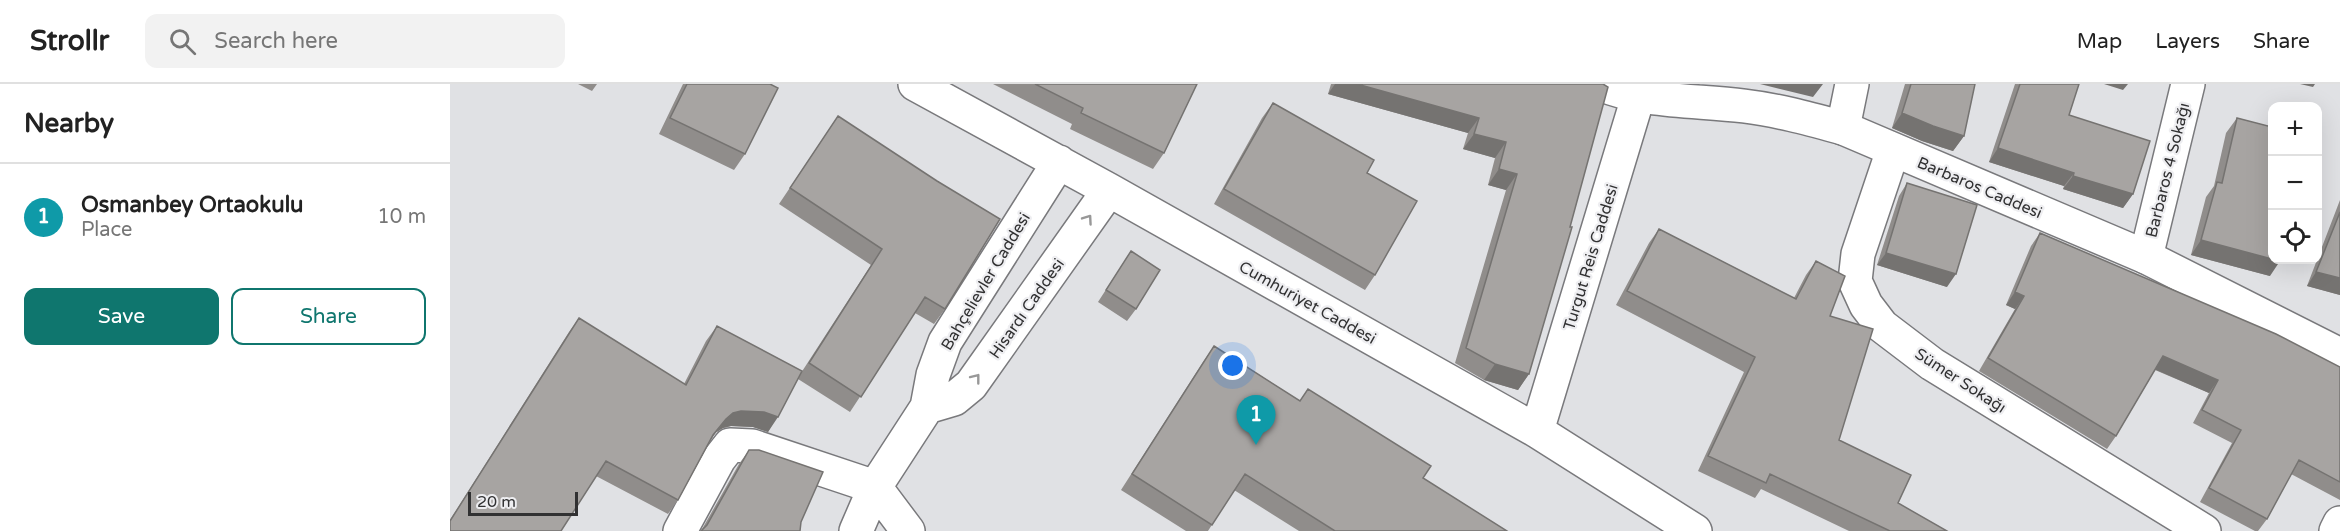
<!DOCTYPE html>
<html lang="en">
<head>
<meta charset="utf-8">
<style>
	body { margin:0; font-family:"Varela Round",sans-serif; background:#f2f2f2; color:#222 }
	.controls { position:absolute; right:18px; top:18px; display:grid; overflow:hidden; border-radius:12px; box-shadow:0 6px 24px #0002 }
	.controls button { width:54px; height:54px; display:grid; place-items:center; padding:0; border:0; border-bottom:2px solid #e0e0e0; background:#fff; color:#222; font:30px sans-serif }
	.scale { position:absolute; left:18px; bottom:15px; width:110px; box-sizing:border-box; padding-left:6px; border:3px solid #313132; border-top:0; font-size:16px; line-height:21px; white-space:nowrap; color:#313132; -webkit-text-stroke:4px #eeeef1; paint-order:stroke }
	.you { position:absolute; left:783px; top:282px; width:21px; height:21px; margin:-15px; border:4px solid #fff; border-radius:50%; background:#1a73e8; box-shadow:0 0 0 9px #1a73e833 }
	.badge { display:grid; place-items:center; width:39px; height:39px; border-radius:50%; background:#0f766e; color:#fff; font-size:20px; font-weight:700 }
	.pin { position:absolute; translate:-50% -50px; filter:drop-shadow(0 2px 3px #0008) }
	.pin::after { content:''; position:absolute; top:32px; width:21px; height:18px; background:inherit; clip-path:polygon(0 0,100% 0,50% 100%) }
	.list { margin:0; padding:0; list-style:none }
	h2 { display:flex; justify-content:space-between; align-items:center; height:78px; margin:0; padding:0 24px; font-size:26px }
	h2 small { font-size:20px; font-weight:400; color:#767676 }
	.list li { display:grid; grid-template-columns:39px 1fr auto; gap:18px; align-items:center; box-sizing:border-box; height:108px; padding:0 24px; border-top:2px solid #e0e0e0 }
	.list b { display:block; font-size:22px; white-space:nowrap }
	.list p { margin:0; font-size:20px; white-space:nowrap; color:#767676 }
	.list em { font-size:20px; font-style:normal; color:#767676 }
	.actions { display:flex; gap:12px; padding:18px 24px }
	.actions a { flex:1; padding:14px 0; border:2px solid #0f766e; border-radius:12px; text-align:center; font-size:21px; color:#0f766e }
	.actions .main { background:#0f766e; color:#fff }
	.icon { flex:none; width:33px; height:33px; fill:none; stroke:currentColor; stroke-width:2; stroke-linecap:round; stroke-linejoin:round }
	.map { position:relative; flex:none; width:1890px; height:447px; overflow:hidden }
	header { display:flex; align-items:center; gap:36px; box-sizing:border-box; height:84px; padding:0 30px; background:#fff; border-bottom:2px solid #e0e0e0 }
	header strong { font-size:28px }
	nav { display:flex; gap:33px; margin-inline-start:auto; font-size:21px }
	.search { width:420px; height:54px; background:#f2f2f2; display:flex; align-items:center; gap:15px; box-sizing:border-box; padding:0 21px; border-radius:12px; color:#767676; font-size:22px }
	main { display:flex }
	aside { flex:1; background:#fff }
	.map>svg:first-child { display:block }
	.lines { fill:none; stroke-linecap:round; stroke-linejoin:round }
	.street-casing { stroke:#79797c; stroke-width:36 }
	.secondary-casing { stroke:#79797c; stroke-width:36 }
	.street { stroke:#fff; stroke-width:33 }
	.secondary { stroke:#fff; stroke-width:33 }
	.wall { fill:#908d8b }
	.shaded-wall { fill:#757371 }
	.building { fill:#a7a4a2; stroke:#757371; stroke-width:1.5 }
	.oneway { stroke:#989898 }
	.labels { text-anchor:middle; stroke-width:4.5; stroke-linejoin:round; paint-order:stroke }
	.street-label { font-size:16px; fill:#313132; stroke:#eeeef1 }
</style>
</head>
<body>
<header>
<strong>Strollr</strong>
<div class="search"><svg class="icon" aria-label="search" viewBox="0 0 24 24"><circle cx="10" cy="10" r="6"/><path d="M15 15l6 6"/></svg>Search here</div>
<nav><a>Map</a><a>Layers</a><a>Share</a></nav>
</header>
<main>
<aside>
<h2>Nearby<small></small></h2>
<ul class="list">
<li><span class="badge" style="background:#0f9aa8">1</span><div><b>Osmanbey Ortaokulu</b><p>Place</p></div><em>10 m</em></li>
</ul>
<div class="actions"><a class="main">Save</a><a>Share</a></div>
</aside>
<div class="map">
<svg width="1890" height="447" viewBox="0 0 1890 447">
	<rect width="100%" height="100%" fill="#e0e1e4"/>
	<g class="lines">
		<g class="street-casing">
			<path id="street" d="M 1393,44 L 1402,0
				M 1443,66 L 1408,170 L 1405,197 L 1416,221 L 1432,242 L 1482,280 L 1754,447
				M 1696,173 L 1738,0
				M 230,447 L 269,375 L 280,361 L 302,362 L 425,403"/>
		</g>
		<g class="secondary-casing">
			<path id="secondary" d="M 465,0 L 659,106 L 1087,347 L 1245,447
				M 1150,0 C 1195,19 1247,16 1294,22 C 1328,26 1360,35 1393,44 L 1696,173 L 1890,271
				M 477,323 L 504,315 L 521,301 L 659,106
				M 1087,347 L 1192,0
				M 425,403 L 458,447
				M 406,447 L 425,403 L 477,323 L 483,291 L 495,258 L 609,78
				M 1886,447 L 1890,439"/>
		</g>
		<use href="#street" class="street"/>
		<use href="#secondary" class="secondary"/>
	</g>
	<path class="wall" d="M 128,0 L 147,0 L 142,7 Z
		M 233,0 L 320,0 L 295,70 L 284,86 L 209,50 Z
		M 543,0 L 747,0 L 714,69 L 703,85 L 620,45 L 622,40 Z
		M 881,0 L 1153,0 L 1079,290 L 1068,306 L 1034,296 L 1005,279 L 1056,106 L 1038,101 L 1045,74 L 1013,65 L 1018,49 L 878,10 Z
		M 1455,0 L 1525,0 L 1514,52 L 1503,67 L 1472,57 L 1442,44 Z
		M 1565,0 L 1629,0 L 1619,31 L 1683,110 L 1673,124 L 1613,105 L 1614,102 L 1539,78 Z
		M 823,19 L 917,89 L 925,191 L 915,206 L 764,120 L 812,34 Z
		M 388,32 L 495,225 L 484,240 L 465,229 L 400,328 L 348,295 L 318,348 L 303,343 L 281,342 L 273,344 L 265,349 L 261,356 L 228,416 L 218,430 L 146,392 L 0,447 L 0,436 L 119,248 L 129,234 L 234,300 L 256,257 L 267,242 L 351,289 L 421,181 L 329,120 Z
		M 1787,34 L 1820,192 L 1741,171 L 1756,113 L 1764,102 L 1776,49 Z
		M 1457,99 L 1497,203 L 1427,181 L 1449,112 Z
		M 1890,116 L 1890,211 L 1857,202 Z
		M 1209,145 L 1344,214 L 1356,191 L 1366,177 L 1380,232 L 1389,356 L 1448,419 L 1497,447 L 1399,447 L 1311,405 L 1305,414 L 1248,387 L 1294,288 L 1166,221 L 1199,159 Z
		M 1590,149 L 1890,283 L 1890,416 L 1841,390 L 1817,435 L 1808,447 L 1805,447 L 1750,418 L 1782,359 L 1743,339 L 1759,309 L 1705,286 L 1666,352 L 1657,365 L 1529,287 L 1565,225 L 1556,221 L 1581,162 Z
		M 681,167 L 686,225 L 677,237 L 648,218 Z
		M 764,262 L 850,317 L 858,305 L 973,394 L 1057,447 L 849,447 L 784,406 L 758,447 L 736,447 L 671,406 L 753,278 Z
		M 299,366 L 351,438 L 251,447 L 289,380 Z"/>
	<path class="shaded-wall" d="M 885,0 L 907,0 L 1029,34 L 1018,49 L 878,10 Z
		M 1310,0 L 1373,0 L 1363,13 Z
		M 1654,0 L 1678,0 L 1673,6 Z
		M 1850,0 L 1865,0 L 1863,3 Z
		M 1452,29 L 1514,52 L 1503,67 L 1472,57 L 1442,44 Z
		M 1024,50 L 1056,58 L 1045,74 L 1013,65 Z
		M 1548,64 L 1624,89 L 1614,102 L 1539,78 Z
		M 1049,85 L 1067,90 L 1056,106 L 1038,101 Z
		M 1623,92 L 1683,110 L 1673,124 L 1613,105 Z
		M 1751,156 L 1830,177 L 1820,192 L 1741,171 Z
		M 1436,169 L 1506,190 L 1497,203 L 1427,181 Z
		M 1866,188 L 1890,194 L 1890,211 L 1857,202 Z
		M 1565,208 L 1574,212 L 1565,225 L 1556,221 Z
		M 1713,272 L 1768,296 L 1759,309 L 1704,285 Z
		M 1045,280 L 1079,290 L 1068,306 L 1034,296 Z
		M 291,327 L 314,328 L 328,333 L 318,348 L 303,343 L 281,342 L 273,344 L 265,349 L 253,366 L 276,335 L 283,329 Z"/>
	<path class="building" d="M 237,0 L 320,0 L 328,4 L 295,70 L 220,34 Z
		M 585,0 L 747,0 L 714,69 L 631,29 L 633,24 Z
		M 907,0 L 1153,0 L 1158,3 L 1120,143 L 1122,143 L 1079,290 L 1045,280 L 1016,264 L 1067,90 L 1049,85 L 1056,58 L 1024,50 L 1029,34 Z
		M 1461,0 L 1525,0 L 1514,52 L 1483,42 L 1452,29 Z
		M 1570,0 L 1629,0 L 1619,31 L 1700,57 L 1683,110 L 1623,92 L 1624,89 L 1548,64 Z
		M 823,19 L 924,76 L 917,89 L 967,117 L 925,191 L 774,105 Z
		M 388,32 L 487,97 L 550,135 L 495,225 L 475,213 L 411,313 L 359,279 L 432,165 L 340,104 Z
		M 1787,34 L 1822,43 L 1822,175 L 1751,156 L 1767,98 L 1772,99 Z
		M 1457,99 L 1527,121 L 1506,190 L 1436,169 Z
		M 1890,128 L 1890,194 L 1866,188 Z
		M 1209,145 L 1346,215 L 1366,177 L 1395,192 L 1380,232 L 1423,245 L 1389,356 L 1461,391 L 1448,419 L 1497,447 L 1440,447 L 1320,390 L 1316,399 L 1258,372 L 1305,273 L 1177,207 Z
		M 1590,149 L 1826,250 L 1890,283 L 1890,398 L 1849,376 L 1817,435 L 1759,404 L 1791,346 L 1752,326 L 1768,296 L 1713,272 L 1666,352 L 1538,274 L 1574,212 L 1565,208 Z
		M 681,167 L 710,186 L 686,225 L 656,206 Z
		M 129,234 L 236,301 L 267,242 L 352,287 L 328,333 L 314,328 L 291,327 L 283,329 L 276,335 L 263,351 L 228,416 L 156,377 L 111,447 L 0,447 L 0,437 Z
		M 764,262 L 850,317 L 858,305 L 981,382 L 973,394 L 1057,447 L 885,447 L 795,390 L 762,441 L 682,390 Z
		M 299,366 L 309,366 L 373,388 L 351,438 L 350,447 L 251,447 L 257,441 Z"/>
	<defs><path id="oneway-chevron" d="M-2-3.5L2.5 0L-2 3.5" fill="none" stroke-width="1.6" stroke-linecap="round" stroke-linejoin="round" transform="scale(1.5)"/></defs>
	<g class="oneway">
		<use href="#oneway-chevron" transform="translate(638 135) rotate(-55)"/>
		<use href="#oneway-chevron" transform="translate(526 294) rotate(-52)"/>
	</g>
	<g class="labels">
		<g class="street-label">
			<text transform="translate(1717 86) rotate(-76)" y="6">Barbaros 4 Sokağı</text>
			<text transform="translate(1530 103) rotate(23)" y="6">Barbaros Caddesi</text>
			<text transform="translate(1140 173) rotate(-73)" y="6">Turgut Reis Caddesi</text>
			<text transform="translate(535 197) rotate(-59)" y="6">Bahçelievler Caddesi</text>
			<text transform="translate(858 218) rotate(29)" y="6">Cumhuriyet Caddesi</text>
			<text transform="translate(576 224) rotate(-55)" y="6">Hisardı Caddesi</text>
			<text transform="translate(1511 296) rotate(33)" y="6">Sümer Sokağı</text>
		</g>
	</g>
</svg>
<div class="controls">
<button>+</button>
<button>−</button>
<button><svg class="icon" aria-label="locate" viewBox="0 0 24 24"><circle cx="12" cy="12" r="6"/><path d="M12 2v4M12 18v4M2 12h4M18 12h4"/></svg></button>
</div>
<div class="scale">20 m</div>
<div class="you"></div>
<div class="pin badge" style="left:806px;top:361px;background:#0f9aa8">1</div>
</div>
</main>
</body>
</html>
